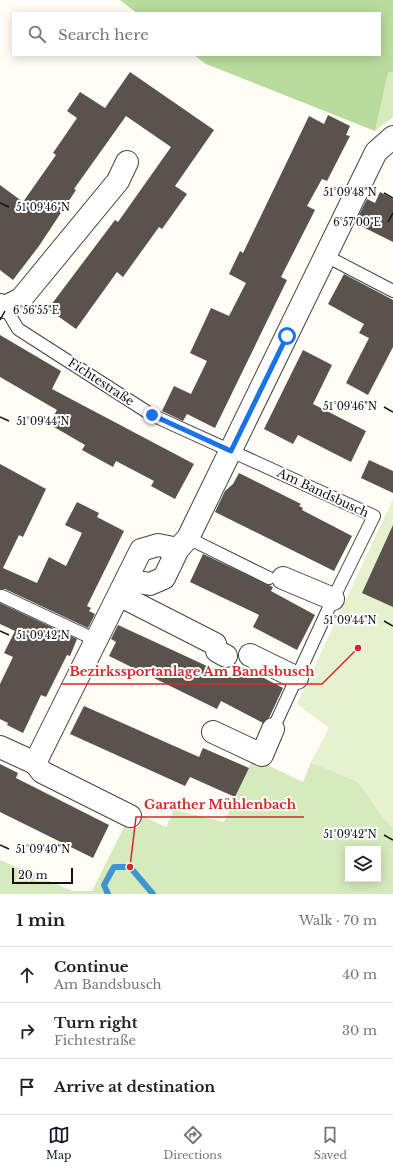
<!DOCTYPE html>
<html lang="en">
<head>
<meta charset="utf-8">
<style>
	body { margin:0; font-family:"Libre Baskerville",serif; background:#f6f6f6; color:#222 }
	.controls { position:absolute; right:12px; bottom:12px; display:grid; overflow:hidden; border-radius:0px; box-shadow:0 2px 10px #0003 }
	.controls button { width:36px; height:36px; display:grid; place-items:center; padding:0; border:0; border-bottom:1px solid #e0e0e0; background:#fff; color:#222; font:20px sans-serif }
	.scale { position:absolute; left:12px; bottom:10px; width:61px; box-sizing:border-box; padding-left:4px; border:2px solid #111; border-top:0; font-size:11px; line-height:14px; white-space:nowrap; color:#111; -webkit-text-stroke:3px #fff; paint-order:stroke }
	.stop { position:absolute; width:12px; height:12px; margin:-9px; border:3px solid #1a73e8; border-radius:50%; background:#fff }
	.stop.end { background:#1a73e8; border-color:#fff; box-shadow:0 1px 4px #0008 }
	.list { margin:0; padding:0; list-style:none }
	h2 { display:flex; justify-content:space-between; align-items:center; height:52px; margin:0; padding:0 16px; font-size:17px }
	h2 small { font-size:13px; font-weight:400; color:#767676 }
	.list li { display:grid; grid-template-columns:26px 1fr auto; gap:12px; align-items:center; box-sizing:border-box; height:56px; padding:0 16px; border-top:1px solid #e0e0e0 }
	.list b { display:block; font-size:15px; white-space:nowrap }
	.list p { margin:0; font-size:13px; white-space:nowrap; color:#767676 }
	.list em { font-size:13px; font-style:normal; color:#767676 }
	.icon { flex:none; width:22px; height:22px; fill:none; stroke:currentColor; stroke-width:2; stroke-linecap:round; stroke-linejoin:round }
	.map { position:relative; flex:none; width:393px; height:894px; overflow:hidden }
	.search { position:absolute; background:#fff; box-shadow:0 2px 10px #0003; left:12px; right:12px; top:12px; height:44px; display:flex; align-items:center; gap:10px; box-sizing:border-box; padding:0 14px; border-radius:0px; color:#767676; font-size:15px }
	.sheet { height:220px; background:#fff }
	nav { display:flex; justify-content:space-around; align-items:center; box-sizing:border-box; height:56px; border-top:1px solid #e0e0e0; background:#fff; font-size:11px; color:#767676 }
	nav a { display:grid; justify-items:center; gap:2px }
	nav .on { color:#111827 }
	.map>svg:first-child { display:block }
	.green { fill:#d5ebbd; fill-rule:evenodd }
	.forest { fill:#b9dc9c }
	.pitch { fill:#e6f2cf }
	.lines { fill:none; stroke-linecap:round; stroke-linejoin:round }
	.stream { stroke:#3f96cf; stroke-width:6 }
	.building { fill:#5a524d }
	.lane-casing { stroke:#444; stroke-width:14 }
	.street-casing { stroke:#444; stroke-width:24 }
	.lane { stroke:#fff; stroke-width:12 }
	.street { stroke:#fff; stroke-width:22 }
	.route { stroke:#1a73e8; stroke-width:5 }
	.ticks { fill:none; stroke:#111; stroke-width:1.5 }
	.labels { text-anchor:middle; stroke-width:4; stroke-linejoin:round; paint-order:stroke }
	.street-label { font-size:12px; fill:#111; stroke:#fff }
	.ticks-label { font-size:10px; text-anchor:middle; fill:#111; stroke:#fff; stroke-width:4; stroke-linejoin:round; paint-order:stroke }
	.leader { fill:none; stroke:#d62828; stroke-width:1.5 }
	.callout-dot { fill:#d62828; stroke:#fff; stroke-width:1.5 }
	.callout-label { font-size:13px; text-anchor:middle; font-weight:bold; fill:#d62828; stroke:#fff; stroke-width:4; stroke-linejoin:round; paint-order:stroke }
</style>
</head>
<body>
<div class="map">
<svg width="393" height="894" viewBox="0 0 393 894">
	<rect width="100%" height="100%" fill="#fffdf5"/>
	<path class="green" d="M 393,71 L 393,117 L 375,131 L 388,73 Z
		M 253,758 L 303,782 L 311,762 L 358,782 L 386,821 L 393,827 L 393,894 L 0,894 L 0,860 L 73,891 L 92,891 L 132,811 L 166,827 L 174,810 L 224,822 ZM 348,849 L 378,849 L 378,879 L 348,879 Z"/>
	<path class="forest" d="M 120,0 L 393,0 L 393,71 L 388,73 L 375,131 L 206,64 L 194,55 L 380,55 L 380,13 L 137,13 Z"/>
	<path class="pitch" d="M 393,499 L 393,827 L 386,821 L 358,782 L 311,762 L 329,728 L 297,704 Z"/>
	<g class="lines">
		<path class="stream" d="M 108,894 L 104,885 L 114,867 L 130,867 L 153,894"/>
	</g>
	<path class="building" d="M 130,72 L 214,130 L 175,186 L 187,194 L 162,229 L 159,227 L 123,277 L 117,272 L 76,329 L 48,309 L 115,220 L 118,222 L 171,147 L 126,116 L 74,189 L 76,190 L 39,246 L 13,280 L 0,270 L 0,185 L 23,202 L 56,155 L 53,153 L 77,118 L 67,111 L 80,92 L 105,108 Z
		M 328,115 L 350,126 L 346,135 L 350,136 L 327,181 L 322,179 L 307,206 L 315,210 L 281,277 L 287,280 L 215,428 L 187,414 L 183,421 L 162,411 L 174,386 L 191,394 L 207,361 L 190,353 L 211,308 L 229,316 L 246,283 L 229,274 L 240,251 L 243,253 L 309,116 L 324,124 Z
		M 380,192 L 393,199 L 393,242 L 355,223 L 367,199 L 375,203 Z
		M 344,274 L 393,300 L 393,347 L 368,395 L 346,383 L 369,338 L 359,333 L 364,324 L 328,304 Z
		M 0,335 L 61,371 L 52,389 L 194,464 L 175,499 L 151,486 L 154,481 L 116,461 L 113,467 L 82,450 L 85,445 L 49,424 L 57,410 L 0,377 Z
		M 303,350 L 332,365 L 313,404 L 366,431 L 351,462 L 298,435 L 293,444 L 264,429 Z
		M 369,460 L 393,471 L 393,493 L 361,478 Z
		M 0,464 L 46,489 L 23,537 L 19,535 L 3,568 L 37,583 L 49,557 L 66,566 L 82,533 L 65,525 L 77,502 L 99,513 L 97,517 L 124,531 L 87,606 L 91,608 L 89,611 L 95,614 L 88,628 L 5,589 L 0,589 Z
		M 239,473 L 301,504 L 299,506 L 303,508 L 302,510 L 352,536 L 334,571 L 215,512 L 225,491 L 233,484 Z
		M 393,525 L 393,607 L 362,593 Z
		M 203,554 L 273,587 L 271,591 L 315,615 L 297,650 L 253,627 L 259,615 L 190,582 Z
		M 0,603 L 77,639 L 70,656 L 67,655 L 46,697 L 41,695 L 23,733 L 7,725 L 8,723 L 0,719 L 0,684 L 13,657 L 4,653 L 15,631 L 0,624 Z
		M 118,625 L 233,678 L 239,665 L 283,688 L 269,718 L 263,723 L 221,701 L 217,709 L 109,656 L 116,642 L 111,639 Z
		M 84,706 L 199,757 L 203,748 L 249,768 L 235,797 L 190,777 L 185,786 L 70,734 Z
		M 0,764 L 18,773 L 16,778 L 109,825 L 93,858 L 0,812 Z"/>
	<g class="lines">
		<g class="lane-casing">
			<path id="lane" d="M 326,256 L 393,291
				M 5,307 L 18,329 L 152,415 L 374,516 L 333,599 L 273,729
				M 188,538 L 269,578
				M 2,596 L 96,640"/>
		</g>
		<g class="street-casing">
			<path id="street" d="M 0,305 L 5,307 L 21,299 L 118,181 L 127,162
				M 283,578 L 333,599
				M 126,580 L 150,584 L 164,578 L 178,549 L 188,538 L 376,152 L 393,137
				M 119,595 L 215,644 L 217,651 L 226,656
				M 250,655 L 297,678
				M 213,732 L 262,755 L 273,729
				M 0,747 L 35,763 L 141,550 L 158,545 L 178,549
				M 35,763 L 42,772 L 130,816"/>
		</g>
		<use href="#lane" class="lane"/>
		<use href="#street" class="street"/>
	</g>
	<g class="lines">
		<path class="route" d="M 152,415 L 231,451 L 287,336"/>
	</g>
	<path class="ticks" d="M 384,193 L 393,198M 0,203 L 9,207M 388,222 L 393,213M 0,320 L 5,311M 384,407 L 393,412M 0,417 L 9,421M 384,621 L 393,626M 0,631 L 9,635M 384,835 L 393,840M 0,845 L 9,849"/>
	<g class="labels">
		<g class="street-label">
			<text transform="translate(101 382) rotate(33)" y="4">Fichtestraße</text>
			<text transform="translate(323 493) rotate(25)" y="4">Am Bandsbusch</text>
		</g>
	</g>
	<g class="ticks-label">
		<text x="350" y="196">51°09'48"N</text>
		<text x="43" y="211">51°09'46"N</text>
		<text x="357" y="226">6°57'00"E</text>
		<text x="36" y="314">6°56'55"E</text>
		<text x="350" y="410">51°09'46"N</text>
		<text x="43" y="425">51°09'44"N</text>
		<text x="350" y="624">51°09'44"N</text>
		<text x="43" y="639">51°09'42"N</text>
		<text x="350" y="838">51°09'42"N</text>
		<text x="43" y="853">51°09'40"N</text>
	</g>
	<path class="leader" d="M358 648L322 684H61M130 867L136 817H304"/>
	<g class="callout-dot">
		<circle cx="358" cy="648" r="4"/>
		<circle cx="130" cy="867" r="4"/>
	</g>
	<g class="callout-label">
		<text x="192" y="676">Bezirkssportanlage Am Bandsbusch</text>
		<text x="220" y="809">Garather Mühlenbach</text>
	</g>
</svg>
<div class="controls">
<button><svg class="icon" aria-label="layers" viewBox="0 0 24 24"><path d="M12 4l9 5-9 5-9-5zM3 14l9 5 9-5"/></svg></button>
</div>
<div class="scale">20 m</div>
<div class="stop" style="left:287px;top:336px"></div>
<div class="stop end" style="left:152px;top:415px"></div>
<div class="search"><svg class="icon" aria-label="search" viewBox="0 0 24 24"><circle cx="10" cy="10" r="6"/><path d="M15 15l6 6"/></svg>Search here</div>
</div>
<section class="sheet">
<h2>1 min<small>Walk · 70 m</small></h2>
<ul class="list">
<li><svg class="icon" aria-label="ahead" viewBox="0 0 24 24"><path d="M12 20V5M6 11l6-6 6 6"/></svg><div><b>Continue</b><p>Am Bandsbusch</p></div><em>40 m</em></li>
<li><svg class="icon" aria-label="right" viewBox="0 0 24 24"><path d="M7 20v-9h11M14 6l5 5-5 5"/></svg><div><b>Turn right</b><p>Fichtestraße</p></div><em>30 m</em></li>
<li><svg class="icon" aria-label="arrive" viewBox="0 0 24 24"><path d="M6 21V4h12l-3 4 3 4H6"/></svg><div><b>Arrive at destination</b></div></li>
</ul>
</section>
<nav>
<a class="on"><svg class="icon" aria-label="map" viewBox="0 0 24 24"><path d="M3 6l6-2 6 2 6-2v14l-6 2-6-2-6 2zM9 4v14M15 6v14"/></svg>Map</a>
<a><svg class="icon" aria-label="directions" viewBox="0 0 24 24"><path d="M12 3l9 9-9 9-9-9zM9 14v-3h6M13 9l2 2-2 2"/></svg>Directions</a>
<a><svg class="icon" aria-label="saved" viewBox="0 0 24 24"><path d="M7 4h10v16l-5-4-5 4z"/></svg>Saved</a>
</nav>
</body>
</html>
